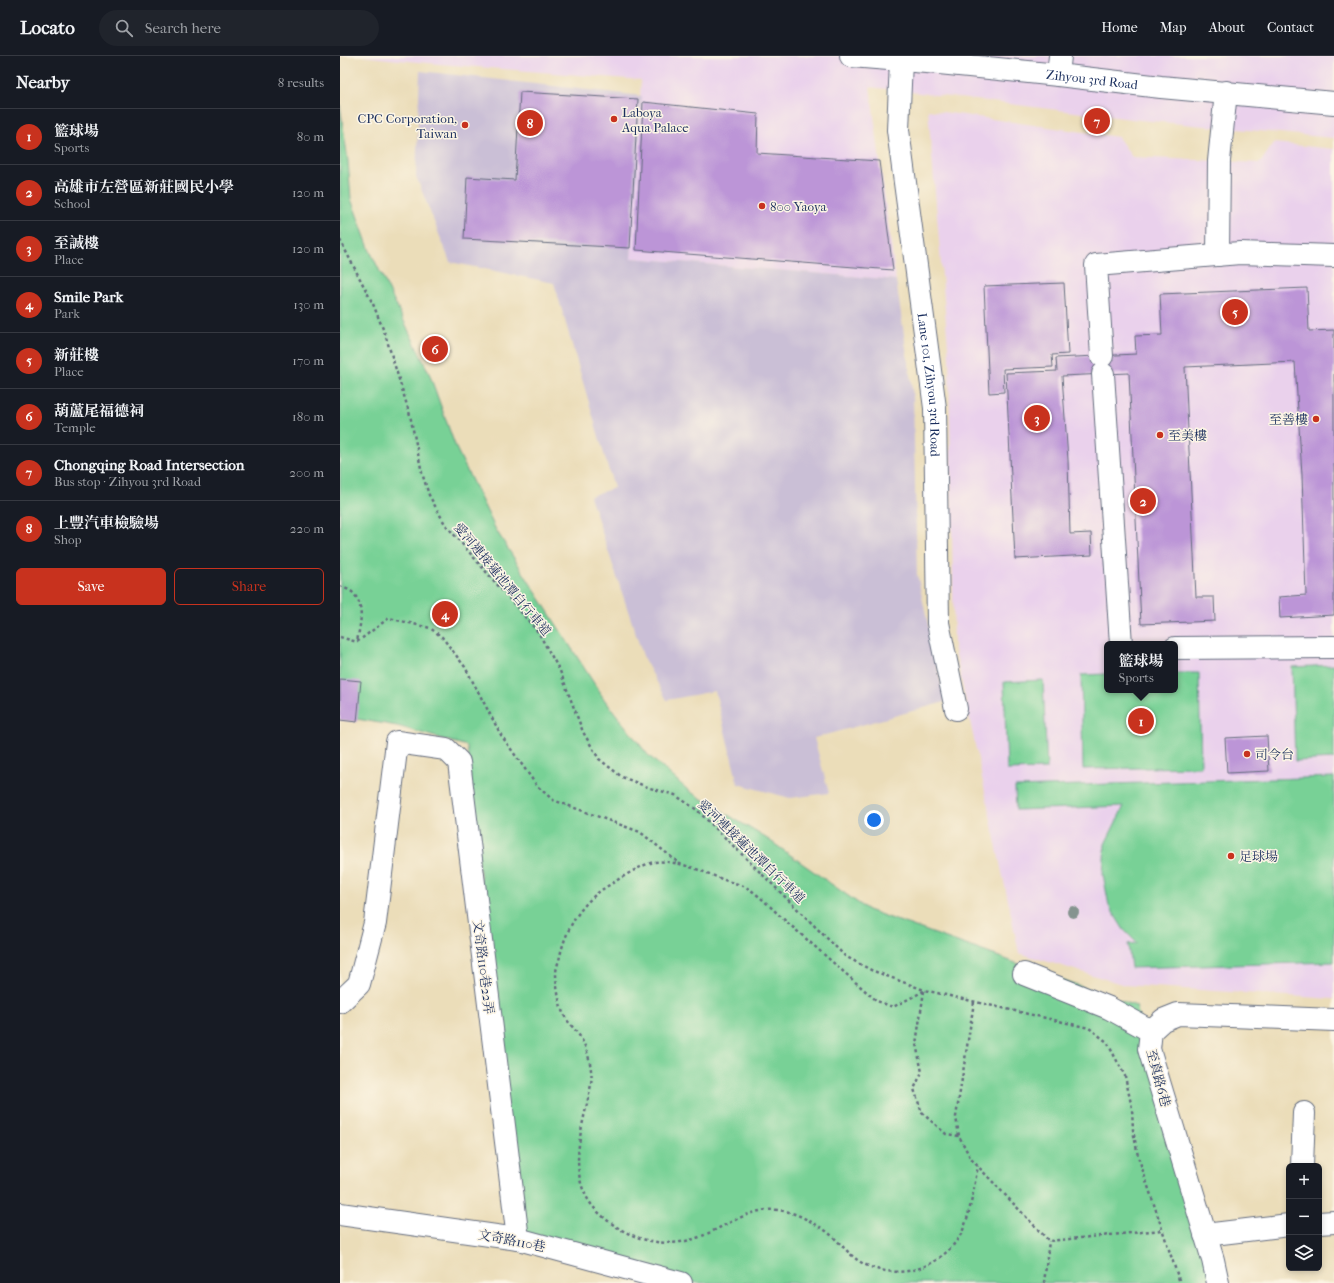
<!DOCTYPE html>
<html lang="en">
<head>
<meta charset="utf-8">
<style>
	body { margin:0; font-family:"IM FELL French Canon","Noto Serif TC",serif; background:#20242c; color:#f1f3f6 }
	.controls { position:absolute; right:12px; bottom:12px; display:grid; overflow:hidden; border-radius:6px; box-shadow:0 2px 6px #0003 }
	.controls button { width:36px; height:36px; display:grid; place-items:center; padding:0; border:0; border-bottom:1px solid #363941; background:#171b24; color:#f1f3f6; font:20px sans-serif }
	.you { position:absolute; left:534px; top:764px; width:14px; height:14px; margin:-10px; border:3px solid #fff; border-radius:50%; background:#1a73e8; box-shadow:0 0 0 6px #1a73e833 }
	.badge { display:grid; place-items:center; width:26px; height:26px; border-radius:50%; background:#c8321e; color:#fff; font-size:13px; font-weight:700 }
	.pin { position:absolute; translate:-50% -50%; border:2px solid #fff; box-shadow:0 1px 4px #0006 }
	.popup { position:absolute; left:764px; top:585px; width:74px; height:52px; box-sizing:border-box; display:grid; place-content:center; border-radius:6px; background:#171b24; filter:drop-shadow(0 1px 3px #0005); font-size:13px; white-space:nowrap; color:#9ea1a6 }
	.popup b { font-size:15px; color:#f1f3f6 }
	.popup::after { content:''; position:absolute; left:50%; top:100%; margin-left:-8px; border:8px solid transparent; border-top-color:#171b24 }
	.list { margin:0; padding:0; list-style:none }
	h2 { display:flex; justify-content:space-between; align-items:center; height:52px; margin:0; padding:0 16px; font-size:17px }
	h2 small { font-size:13px; font-weight:400; color:#9ea1a6 }
	.list li { display:grid; grid-template-columns:26px 1fr auto; gap:12px; align-items:center; box-sizing:border-box; height:56px; padding:0 16px; border-top:1px solid #363941 }
	.list b { display:block; font-size:15px; white-space:nowrap }
	.list p { margin:0; font-size:13px; white-space:nowrap; color:#9ea1a6 }
	.list em { font-size:13px; font-style:normal; color:#9ea1a6 }
	.actions { display:flex; gap:8px; padding:12px 16px }
	.actions a { flex:1; padding:9px 0; border:1px solid #c8321e; border-radius:6px; text-align:center; font-size:14px; color:#c8321e }
	.actions .main { background:#c8321e; color:#fff }
	.icon { flex:none; width:22px; height:22px; fill:none; stroke:currentColor; stroke-width:2; stroke-linecap:round; stroke-linejoin:round }
	.map { position:relative; flex:none; width:994px; height:1227px; overflow:hidden }
	header { display:flex; align-items:center; gap:24px; box-sizing:border-box; height:56px; padding:0 20px; background:#171b24; border-bottom:1px solid #363941 }
	header strong { font-size:19px }
	nav { display:flex; gap:22px; margin-inline-start:auto; font-size:14px }
	.search { width:280px; height:36px; background:#20242c; display:flex; align-items:center; gap:10px; box-sizing:border-box; padding:0 14px; border-radius:22px; color:#9ea1a6; font-size:15px }
	main { display:flex }
	aside { flex:1; background:#171b24 }
	.map>svg:first-child { display:block }
	.built { fill:#ead1ec; fill-rule:evenodd }
	.industrial { fill:#cabfd6 }
	.green { fill:#78d196; stroke:#4a807a }
	.building { fill:#bc95d7 }
	.lines { fill:none; stroke-linecap:round; stroke-linejoin:round }
	.minor-casing { stroke:#646c7e; stroke-width:24 }
	.path { stroke:#646c7e; stroke-width:2.5; stroke-dasharray:3 3; stroke-linecap:butt }
	.minor { stroke:#fff; stroke-width:22 }
	.tree { fill:#85948f }
	.poi-dot { fill:#c8321e; stroke:#fcf5e5; stroke-width:1.5 }
	.labels { text-anchor:middle; stroke-width:3; stroke-linejoin:round; paint-order:stroke }
	.street-label { font-size:13px; fill:#1b2f5e; stroke:#fcf5e5 }
	.poi-label { font-size:13px; fill:#1b2f5e; stroke:#fcf5e5; text-anchor:start }
</style>
</head>
<body>
<header>
<strong>Locato</strong>
<div class="search"><svg class="icon" aria-label="search" viewBox="0 0 24 24"><circle cx="10" cy="10" r="6"/><path d="M15 15l6 6"/></svg>Search here</div>
<nav><a>Home</a><a>Map</a><a>About</a><a>Contact</a></nav>
</header>
<main>
<aside>
<h2>Nearby<small>8 results</small></h2>
<ul class="list">
<li><span class="badge">1</span><div><b>籃球場</b><p>Sports</p></div><em>80 m</em></li>
<li><span class="badge">2</span><div><b>高雄市左營區新莊國民小學</b><p>School</p></div><em>120 m</em></li>
<li><span class="badge">3</span><div><b>至誠樓</b><p>Place</p></div><em>120 m</em></li>
<li><span class="badge">4</span><div><b>Smile Park</b><p>Park</p></div><em>130 m</em></li>
<li><span class="badge">5</span><div><b>新莊樓</b><p>Place</p></div><em>170 m</em></li>
<li><span class="badge">6</span><div><b>葫蘆尾福德祠</b><p>Temple</p></div><em>180 m</em></li>
<li><span class="badge">7</span><div><b>Chongqing Road Intersection</b><p>Bus stop · Zihyou 3rd Road</p></div><em>200 m</em></li>
<li><span class="badge">8</span><div><b>上豐汽車檢驗場</b><p>Shop</p></div><em>220 m</em></li>
</ul>
<div class="actions"><a class="main">Save</a><a>Share</a></div>
</aside>
<div class="map">
<svg width="994" height="1227" viewBox="0 0 994 1227">
	<rect width="100%" height="100%" fill="#fcf5e5"/>
	<filter id="ink" filterUnits="userSpaceOnUse"><feTurbulence type="fractalNoise" baseFrequency=".025" numOctaves="2"/><feDisplacementMap in="SourceGraphic" scale="8" xChannelSelector="R" yChannelSelector="G"/><feConvolveMatrix kernelMatrix="1 2 1 2 8 2 1 2 1" color-interpolation-filters="sRGB"/></filter>
	<filter id="wash" filterUnits="userSpaceOnUse"><feTurbulence type="fractalNoise" baseFrequency=".012" numOctaves="4" result="noise"/><feDisplacementMap in="SourceGraphic" scale="16" xChannelSelector="R" yChannelSelector="G"/><feGaussianBlur stdDeviation="0.9" result="paint"/><feColorMatrix in="noise" values="0 0 0 0 0 0 0 0 0 0 0 0 0 0 0 0 0 1.4 0 .05"/><feComposite in="paint" operator="in"/></filter>
	<g filter="url(#wash)">
		<rect width="100%" height="100%" fill="#ebddb9"/>
		<path class="built" d="M 21,0 L 994,0 L 994,82 L 800,64 L 530,31 L 556,224 L 291,202 L 301,24 L 87,7 Z
			M 588,54 L 778,81 L 792,101 L 920,107 L 934,87 L 994,93 L 994,943 L 785,929 L 679,897 L 614,589 L 609,302 ZM 767,588 L 835,588 L 835,634 L 767,634 Z"/>
		<path class="industrial" d="M 80,15 L 302,40 L 291,202 L 556,224 L 573,340 L 577,518 L 605,646 L 474,682 L 489,737 L 450,742 L 398,728 L 375,635 L 327,644 L 304,603 L 250,440 L 274,432 L 214,227 L 110,206 L 76,120 Z"/>
		<path class="green" d="M 0,49 L 8,105 L 11,143 L 30,195 L 89,317 L 116,392 L 156,474 L 264,643 L 308,699 L 349,735 L 429,784 L 528,854 L 796,950 L 865,1179 L 878,1227 L 357,1227 L 178,1183 L 127,690 L 57,670 L 0,660 Z
			M 994,609 L 994,703 L 955,705 L 952,611 Z
			M 835,617 L 859,617 L 861,711 L 743,713 L 741,619 L 767,618 L 767,634 L 835,634 Z
			M 703,624 L 707,713 L 667,714 L 664,626 Z
			M 994,721 L 994,906 L 791,912 L 788,888 L 797,887 L 784,874 L 769,850 L 763,818 L 765,788 L 784,750 L 676,754 L 675,731 Z"/>
		<g id="blocks">
			<path class="building" d="M 180,36 L 298,43 L 290,192 L 124,183 L 127,121 L 175,124 Z
				M 303,46 L 418,58 L 417,97 L 539,105 L 553,214 L 296,194 Z
				M 724,227 L 728,298 L 712,299 L 713,311 L 663,313 L 664,336 L 649,337 L 644,230 Z
				M 967,232 L 969,275 L 994,274 L 994,559 L 940,562 L 939,541 L 966,539 L 962,419 L 955,306 L 845,311 L 856,541 L 874,541 L 875,565 L 801,568 L 789,317 L 722,320 L 728,404 L 730,478 L 751,477 L 752,499 L 675,503 L 666,317 L 717,315 L 716,302 L 796,298 L 795,280 L 822,279 L 820,238 Z
				M 0,623 L 21,625 L 17,666 L 0,664 Z
				M 927,680 L 929,715 L 887,717 L 885,682 Z"/>
		</g>
	</g>
	<g filter="url(#ink)">
		<use href="#blocks" fill-opacity="0" stroke="#646c7e" stroke-width="1"/>
		<g class="lines">
			<g class="minor-casing">
				<g id="minor">
					<path id="s1" d="M 511,0 L 599,7 L 718,19 L 821,31 L 994,47"/>
					<path id="s2" d="M 561,5 L 558,74 L 595,352 L 598,567 L 616,653"/>
					<path d="M 718,19 L 720,0"/>
					<path d="M 878,199 L 879,105 L 886,36"/>
					<path d="M 762,300 L 756,209 L 900,197 L 994,200"/>
					<path d="M 763,318 L 781,588"/>
					<path d="M 835,592 L 994,591"/>
					<path d="M 684,918 L 769,952 L 811,975"/>
					<path d="M 0,946 L 19,928 L 35,867 L 57,686 L 106,693 L 119,706 L 178,1183"/>
					<path d="M 962,1110 L 964,1057"/>
					<path d="M 0,1158 L 178,1183 L 341,1227"/>
					<path d="M 979,1167 L 994,1166"/>
					<path d="M 865,1179 L 949,1169"/>
					<path d="M 878,1227 L 873,1204 L 809,993 L 811,975 L 823,964 L 838,958 L 994,964"/>
				</g>
			</g>
			<path class="path" d="M 0,184 L 33,248 L 45,278 L 70,359 L 82,417 L 89,439 L 105,468 L 198,576 L 220,615 L 243,676 L 259,703 L 282,721 L 310,732 L 335,739 L 357,754 L 505,900 L 531,914 L 584,934 L 749,972 L 767,986 L 785,1020 L 792,1052 L 793,1074 L 798,1100 L 840,1227
				M 0,530 C 4,532 11,534 14,538 C 25,551 20,570 17,585
				M 0,581 L 17,586 L 49,562 L 90,572 L 102,581 L 125,611 L 161,679 L 197,730 L 213,744 L 300,776 L 339,807
				M 584,935 L 553,951 L 537,945 C 507,919 478,893 449,868 C 437,858 422,841 409,833 C 403,829 394,827 387,825 C 366,817 337,803 314,806 C 302,808 274,826 263,833 C 240,849 226,873 220,900 C 219,905 216,912 216,917 C 216,928 219,947 223,957 C 228,968 238,975 243,986 C 247,994 250,1005 251,1014 C 253,1025 249,1037 247,1048 C 238,1085 228,1129 260,1158 C 288,1184 326,1195 362,1180 C 381,1172 407,1155 427,1154 C 449,1152 468,1163 486,1175 C 500,1185 509,1201 526,1209 C 561,1225 601,1212 621,1178 C 630,1161 634,1130 638,1110
				M 584,935 L 576,988 L 582,1016 L 574,1033 L 582,1057 L 606,1078 L 619,1080
				M 634,946 L 616,1061 L 619,1080 L 631,1103 L 709,1185 L 822,1174
				M 704,1227 L 709,1185"/>
			<use href="#minor" class="minor"/>
		</g>
		<circle class="tree" cx="733" cy="856" r="6"/>
	</g>
	<g class="poi-dot">
		<circle cx="274" cy="63" r="4"/>
		<circle cx="125" cy="69" r="4"/>
		<circle cx="422" cy="150" r="4"/>
		<circle cx="976" cy="363" r="4"/>
		<circle cx="820" cy="379" r="4"/>
		<circle cx="907" cy="698" r="4"/>
		<circle cx="891" cy="800" r="4"/>
	</g>
	<g class="labels">
		<g class="street-label">
			<text dy="5" stroke="none"><textPath href="#s1" startOffset="242">Zihyou 3rd Road</textPath></text>
			<text dy="5" stroke="none"><textPath href="#s2" startOffset="326">Lane 101, Zihyou 3rd Road</textPath></text>
			<text transform="translate(163 523) rotate(50)" y="5">愛河連接蓮池潭自行車道</text>
			<text transform="translate(412 795) rotate(44)" y="5">愛河連接蓮池潭自行車道</text>
			<text transform="translate(144 911) rotate(83)" y="5">文奇路110巷22弄</text>
			<text transform="translate(819 1022) rotate(75)" y="5">至真路6巷</text>
			<text transform="translate(172 1184) rotate(11)" y="5">文奇路110巷</text>
		</g>
		<g class="poi-label">
			<text x="282" y="61">Laboya<tspan x="282" dy="15">Aqua Palace</tspan></text>
			<text x="117" y="67" text-anchor="end">CPC Corporation,<tspan x="117" dy="15">Taiwan</tspan></text>
			<text x="430" y="155">800 Yaoya</text>
			<text x="968" y="368" text-anchor="end">至善樓</text>
			<text x="828" y="384">至美樓</text>
			<text x="915" y="703">司令台</text>
			<text x="899" y="805">足球場</text>
		</g>
	</g>
</svg>
<div class="controls">
<button>+</button>
<button>−</button>
<button><svg class="icon" aria-label="layers" viewBox="0 0 24 24"><path d="M12 4l9 5-9 5-9-5zM3 14l9 5 9-5"/></svg></button>
</div>
<div class="you"></div>
<div class="pin badge" style="left:801px;top:665px">1</div>
<div class="popup"><b>籃球場</b>Sports</div>
<div class="pin badge" style="left:803px;top:445px">2</div>
<div class="pin badge" style="left:697px;top:362px">3</div>
<div class="pin badge" style="left:105px;top:558px">4</div>
<div class="pin badge" style="left:895px;top:256px">5</div>
<div class="pin badge" style="left:95px;top:293px">6</div>
<div class="pin badge" style="left:757px;top:65px">7</div>
<div class="pin badge" style="left:190px;top:67px">8</div>
</div>
</main>
</body>
</html>
